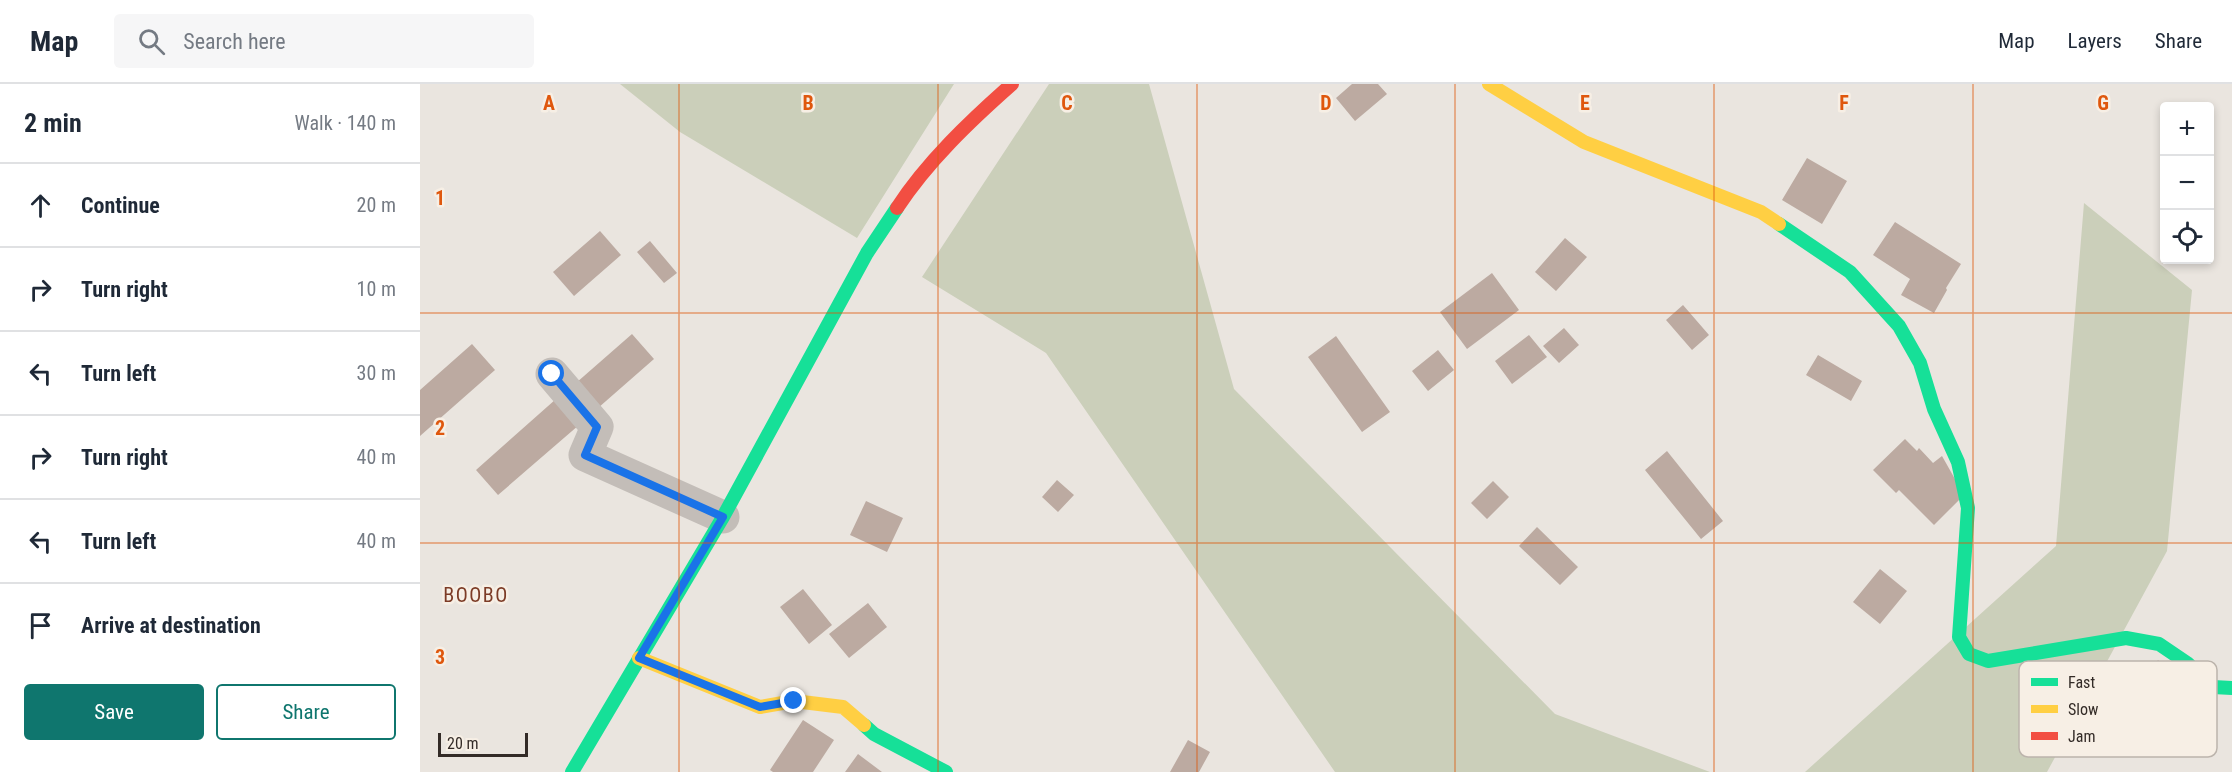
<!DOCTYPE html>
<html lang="en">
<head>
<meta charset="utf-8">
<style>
	body { margin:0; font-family:"Roboto Condensed",sans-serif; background:#f6f6f7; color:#1f2937 }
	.controls { position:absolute; right:18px; top:18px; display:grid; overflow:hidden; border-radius:6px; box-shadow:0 3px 9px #0003 }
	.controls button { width:54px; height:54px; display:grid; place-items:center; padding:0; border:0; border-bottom:2px solid #e0e1e3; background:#fff; color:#1f2937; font:30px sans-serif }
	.scale { position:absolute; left:18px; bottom:15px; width:90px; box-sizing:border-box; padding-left:6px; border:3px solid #332b27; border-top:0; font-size:16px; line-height:21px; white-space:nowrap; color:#332b27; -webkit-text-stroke:4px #f7efe5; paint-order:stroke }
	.stop { position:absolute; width:18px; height:18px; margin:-14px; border:4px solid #1a73e8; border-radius:50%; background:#fff }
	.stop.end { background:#1a73e8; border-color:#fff; box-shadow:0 2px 6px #0008 }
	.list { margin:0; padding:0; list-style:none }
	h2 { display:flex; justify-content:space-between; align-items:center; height:78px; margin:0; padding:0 24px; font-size:26px }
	h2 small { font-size:20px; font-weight:400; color:#747a83 }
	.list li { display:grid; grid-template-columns:39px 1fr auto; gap:18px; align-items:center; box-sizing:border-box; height:84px; padding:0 24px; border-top:2px solid #e0e1e3 }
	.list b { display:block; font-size:22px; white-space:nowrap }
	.list em { font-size:20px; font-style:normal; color:#747a83 }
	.actions { display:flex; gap:12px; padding:18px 24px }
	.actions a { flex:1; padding:14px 0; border:2px solid #0f766e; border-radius:6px; text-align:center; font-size:21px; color:#0f766e }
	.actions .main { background:#0f766e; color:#fff }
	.icon { flex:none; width:33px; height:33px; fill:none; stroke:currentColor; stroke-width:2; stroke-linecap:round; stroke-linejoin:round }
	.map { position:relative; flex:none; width:1812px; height:688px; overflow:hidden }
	header { display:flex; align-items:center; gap:36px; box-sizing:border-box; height:84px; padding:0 30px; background:#fff; border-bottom:2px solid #e0e1e3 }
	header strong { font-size:28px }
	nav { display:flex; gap:33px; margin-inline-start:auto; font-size:21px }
	.search { width:420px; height:54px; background:#f6f6f7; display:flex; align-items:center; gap:15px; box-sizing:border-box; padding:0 21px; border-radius:6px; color:#747a83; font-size:22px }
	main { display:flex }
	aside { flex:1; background:#fff }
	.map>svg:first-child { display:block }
	.green { fill:#cbcfba }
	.building { fill:#bcaaa1 }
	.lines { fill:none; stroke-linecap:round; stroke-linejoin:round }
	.street { stroke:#c3bdb8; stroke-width:33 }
	.fast { stroke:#16e098; stroke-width:14 }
	.slow { stroke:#ffcf43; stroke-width:14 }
	.jam { stroke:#f24e42; stroke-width:14 }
	.route { stroke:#1a73e8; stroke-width:8 }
	.grid { fill:none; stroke:#df570d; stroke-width:1.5; stroke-opacity:0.55 }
	.labels { text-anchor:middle; stroke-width:5; stroke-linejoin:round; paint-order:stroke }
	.quarter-label { font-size:20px; letter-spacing:1.5px; fill:#7c3b26; stroke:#f7efe5 }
	.key { fill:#f7efe5; stroke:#bcb4ac; stroke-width:1.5 }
	.key-label { font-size:16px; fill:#332b27 }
	.grid-label { font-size:20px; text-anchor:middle; font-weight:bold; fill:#df570d; stroke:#f7efe5; stroke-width:5; stroke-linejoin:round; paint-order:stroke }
</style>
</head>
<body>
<header>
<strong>Map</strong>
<div class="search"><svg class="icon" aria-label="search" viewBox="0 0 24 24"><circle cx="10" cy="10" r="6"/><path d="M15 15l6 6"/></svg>Search here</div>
<nav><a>Map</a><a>Layers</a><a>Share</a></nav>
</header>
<main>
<aside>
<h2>2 min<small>Walk · 140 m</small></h2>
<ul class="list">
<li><svg class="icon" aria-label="ahead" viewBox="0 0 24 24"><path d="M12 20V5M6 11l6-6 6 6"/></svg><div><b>Continue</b></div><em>20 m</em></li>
<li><svg class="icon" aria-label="right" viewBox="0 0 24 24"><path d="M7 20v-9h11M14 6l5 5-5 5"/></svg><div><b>Turn right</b></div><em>10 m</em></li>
<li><svg class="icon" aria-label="left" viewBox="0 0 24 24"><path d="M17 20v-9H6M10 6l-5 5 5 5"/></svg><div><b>Turn left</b></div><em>30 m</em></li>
<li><svg class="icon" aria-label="right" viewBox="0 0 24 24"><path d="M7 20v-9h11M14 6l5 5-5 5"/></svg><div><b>Turn right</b></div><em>40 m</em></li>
<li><svg class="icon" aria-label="left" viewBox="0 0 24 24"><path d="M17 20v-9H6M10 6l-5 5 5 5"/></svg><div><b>Turn left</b></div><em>40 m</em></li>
<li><svg class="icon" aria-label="arrive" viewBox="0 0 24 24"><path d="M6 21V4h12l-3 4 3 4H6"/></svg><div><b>Arrive at destination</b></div></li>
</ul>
<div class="actions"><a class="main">Save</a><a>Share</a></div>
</aside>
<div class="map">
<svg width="1812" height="688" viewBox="0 0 1812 688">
	<rect width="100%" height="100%" fill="#eae5df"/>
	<path class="green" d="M 200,0 L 534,0 L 437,154 L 260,48 Z
		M 629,0 L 729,0 L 814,305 L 1135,630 L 1290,688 L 915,688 L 626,269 L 502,193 Z
		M 1664,119 L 1772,206 L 1747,467 L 1627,688 L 1385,688 L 1636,462 Z"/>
	<path class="building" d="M 932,0 L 958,0 L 967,10 L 935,37 L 916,14 Z
		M 1387,74 L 1427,97 L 1402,140 L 1362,116 Z
		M 1475,138 L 1541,180 L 1526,204 L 1527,206 L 1514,229 L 1481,211 L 1490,195 L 1453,171 Z
		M 180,147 L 201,171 L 154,212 L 133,188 Z
		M 1145,154 L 1167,173 L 1136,207 L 1115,188 Z
		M 230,157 L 257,189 L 244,199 L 217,168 Z
		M 1072,189 L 1099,226 L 1047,265 L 1020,228 Z
		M 1263,221 L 1289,251 L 1272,266 L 1246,236 Z
		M 1144,244 L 1159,261 L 1139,279 L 1123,262 Z
		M 212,250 L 234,275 L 178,324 L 156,299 Z
		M 1109,251 L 1127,273 L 1092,300 L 1075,277 Z
		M 916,252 L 970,328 L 942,348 L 888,273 Z
		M 52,260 L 75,286 L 0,352 L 0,306 Z
		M 1018,266 L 1034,286 L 1008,307 L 992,287 Z
		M 1398,271 L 1442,297 L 1431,317 L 1386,291 Z
		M 136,315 L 159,341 L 78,411 L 56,386 Z
		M 1485,355 L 1497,367 L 1499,364 L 1513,379 L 1522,372 L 1544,411 L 1514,441 L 1479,406 L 1476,409 L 1453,386 Z
		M 1247,367 L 1303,437 L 1281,455 L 1225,386 Z
		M 637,396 L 654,411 L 638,428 L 622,413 Z
		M 1073,397 L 1089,413 L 1067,435 L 1051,419 Z
		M 446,417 L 483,434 L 467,468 L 430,451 Z
		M 1117,443 L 1158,483 L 1140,501 L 1099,462 Z
		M 1460,485 L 1487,507 L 1460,540 L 1433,518 Z
		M 383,505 L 412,541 L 389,560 L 360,523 Z
		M 448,519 L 467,543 L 429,574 L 409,550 Z
		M 1738,576 L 1761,595 L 1732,629 L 1709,610 Z
		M 383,636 L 414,656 L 393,688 L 353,688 L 350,686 Z
		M 768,656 L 790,668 L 779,688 L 750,688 Z
		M 438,670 L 462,688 L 425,688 Z"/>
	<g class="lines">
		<path class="street" d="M 132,290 L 177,343 L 165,371 L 303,433"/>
		<path class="fast" d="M 1359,140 L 1430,188 L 1479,242 L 1500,279 L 1514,325 L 1538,378 L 1548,424 L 1539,553 L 1549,570 L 1568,577 L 1706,554 L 1739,560 L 1767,579 L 1793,603 L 1812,604
			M 444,641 L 454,650 L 526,688
			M 152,688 L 303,433 L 447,169 L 477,124"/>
		<path class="slow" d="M 1069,0 L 1164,58 L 1341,128 L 1359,140
			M 219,574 L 340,623 L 374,617 L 423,623 L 444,641"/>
		<path class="jam" d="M 477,124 C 507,78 550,37 592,0"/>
	</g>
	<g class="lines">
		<path class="route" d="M 132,290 L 177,343 L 165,371 L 303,433 L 219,574 L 340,623 L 374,617"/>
	</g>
	<path class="grid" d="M 259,0 L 259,688M 518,0 L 518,688M 777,0 L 777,688M 1035,0 L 1035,688M 1294,0 L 1294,688M 1553,0 L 1553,688M 0,229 L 1812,229M 0,459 L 1812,459"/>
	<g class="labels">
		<g class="quarter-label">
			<text x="56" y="518">BOOBO</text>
		</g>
	</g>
	<rect x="1599" y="577" width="198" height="96" rx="9" class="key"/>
	<rect x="1611" y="594" width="27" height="8" fill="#16e098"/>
	<rect x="1611" y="621" width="27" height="8" fill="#ffcf43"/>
	<rect x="1611" y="648" width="27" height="8" fill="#f24e42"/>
	<g class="key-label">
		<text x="1648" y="604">Fast</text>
		<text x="1648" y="631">Slow</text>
		<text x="1648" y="658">Jam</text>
	</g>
	<g class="grid-label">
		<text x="129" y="26">A</text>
		<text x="388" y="26">B</text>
		<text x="647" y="26">C</text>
		<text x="906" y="26">D</text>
		<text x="1165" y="26">E</text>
		<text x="1424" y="26">F</text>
		<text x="1683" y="26">G</text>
		<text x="20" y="121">1</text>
		<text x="20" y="351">2</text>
		<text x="20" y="580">3</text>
	</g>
</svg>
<div class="controls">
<button>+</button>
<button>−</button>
<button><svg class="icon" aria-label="locate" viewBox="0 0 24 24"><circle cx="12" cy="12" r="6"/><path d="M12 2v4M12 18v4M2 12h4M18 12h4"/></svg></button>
</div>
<div class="scale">20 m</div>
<div class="stop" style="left:132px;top:290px"></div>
<div class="stop end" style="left:374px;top:617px"></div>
</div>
</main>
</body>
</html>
